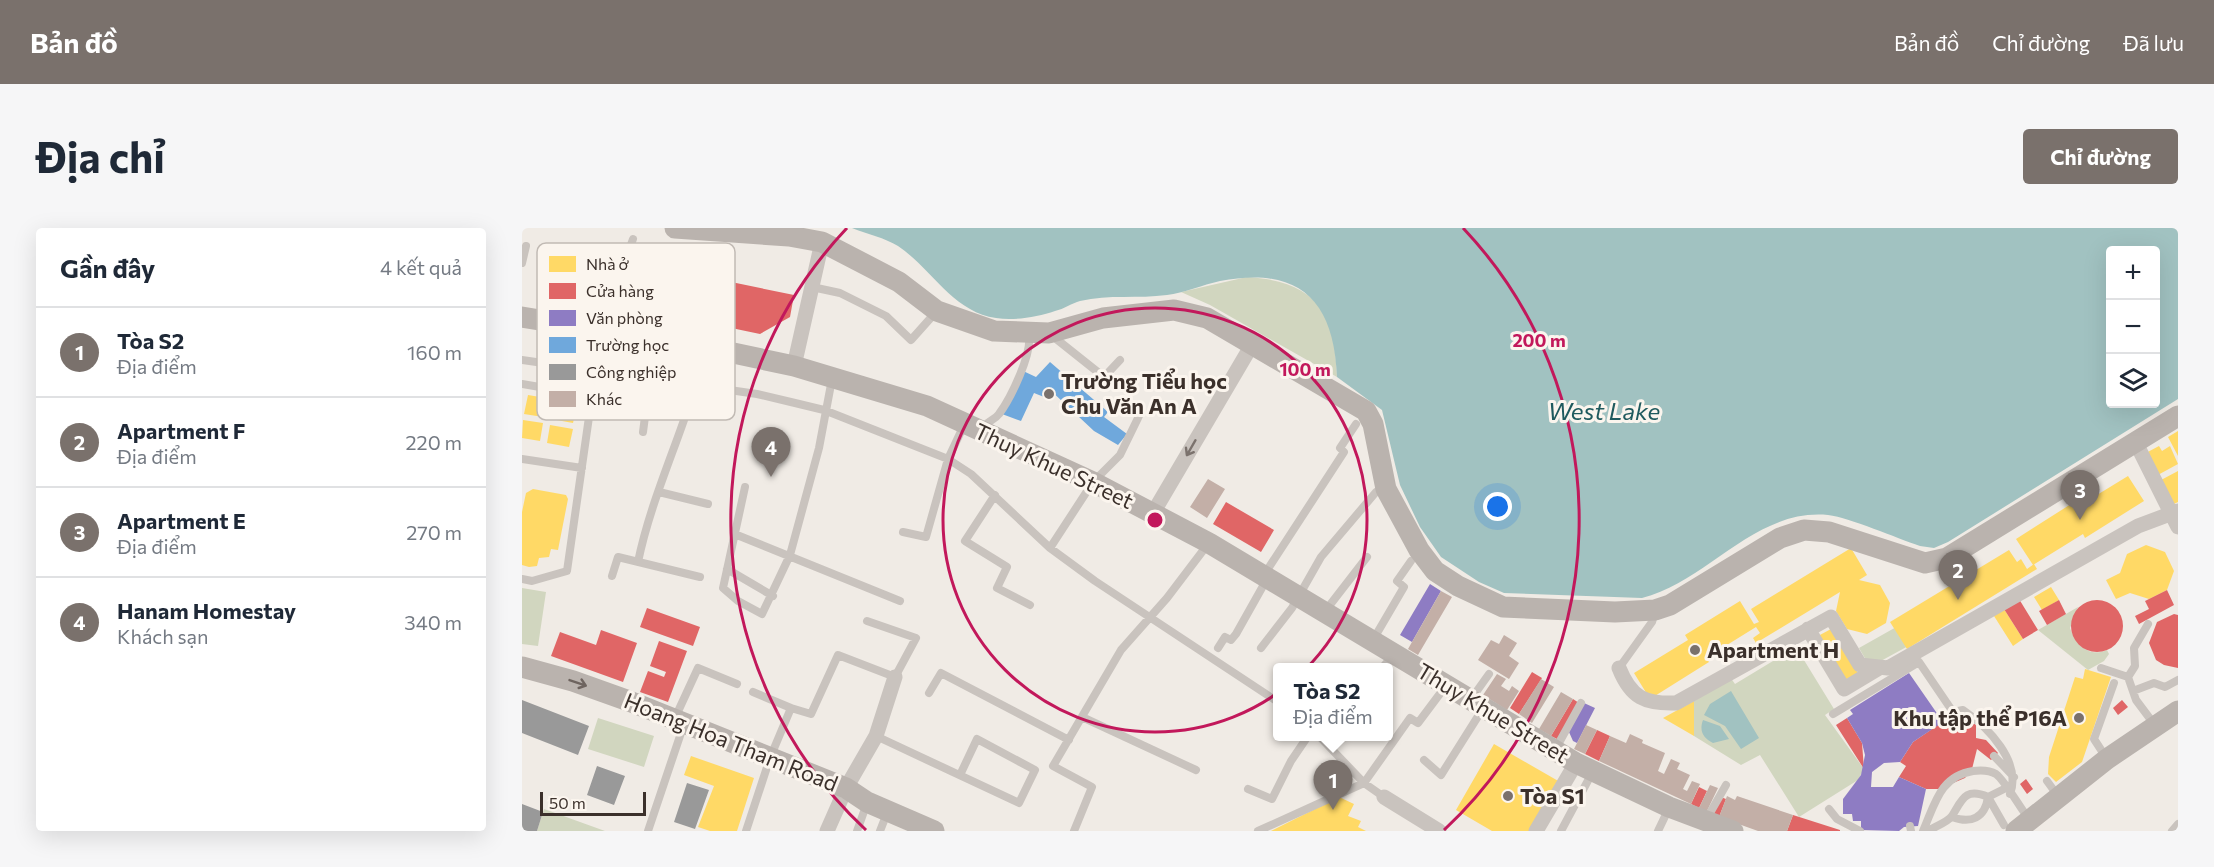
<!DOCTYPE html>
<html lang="vi">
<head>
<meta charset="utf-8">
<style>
	body { margin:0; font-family:Commissioner,sans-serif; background:#f6f6f7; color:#1f2937 }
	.controls { position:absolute; right:18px; top:18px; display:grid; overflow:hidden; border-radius:6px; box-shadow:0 6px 24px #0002 }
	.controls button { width:54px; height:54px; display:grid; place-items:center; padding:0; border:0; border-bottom:2px solid #e0e1e3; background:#fff; color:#1f2937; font:30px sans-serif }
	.scale { position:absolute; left:18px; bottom:15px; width:106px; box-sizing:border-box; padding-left:6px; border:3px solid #3b302b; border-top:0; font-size:16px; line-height:21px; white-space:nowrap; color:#3b302b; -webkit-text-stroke:4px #fbf5ee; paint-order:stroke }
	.you { position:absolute; left:976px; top:279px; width:21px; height:21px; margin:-15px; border:4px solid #fff; border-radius:50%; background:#1a73e8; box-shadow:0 0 0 9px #1a73e833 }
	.badge { display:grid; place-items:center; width:39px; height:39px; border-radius:50%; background:#7a716c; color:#fff; font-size:20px; font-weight:700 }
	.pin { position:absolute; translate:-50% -50px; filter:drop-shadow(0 2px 3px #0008) }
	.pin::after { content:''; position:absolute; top:32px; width:21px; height:18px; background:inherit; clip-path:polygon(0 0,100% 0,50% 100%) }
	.popup { position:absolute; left:751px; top:435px; width:120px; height:78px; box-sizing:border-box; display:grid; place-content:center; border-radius:6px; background:#fff; filter:drop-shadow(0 2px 4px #0005); font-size:20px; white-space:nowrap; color:#747a83 }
	.popup b { font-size:22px; color:#1f2937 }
	.popup::after { content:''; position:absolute; left:50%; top:100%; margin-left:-12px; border:12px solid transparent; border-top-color:#fff }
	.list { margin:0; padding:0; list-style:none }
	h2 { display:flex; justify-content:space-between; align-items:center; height:78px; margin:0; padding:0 24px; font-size:26px }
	h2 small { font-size:20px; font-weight:400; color:#747a83 }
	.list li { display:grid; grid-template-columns:39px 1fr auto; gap:18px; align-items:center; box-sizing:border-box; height:90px; padding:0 24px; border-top:2px solid #e0e1e3 }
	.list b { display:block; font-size:22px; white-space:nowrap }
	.list p { margin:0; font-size:20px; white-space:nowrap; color:#747a83 }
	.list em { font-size:20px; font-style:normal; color:#747a83 }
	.icon { flex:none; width:33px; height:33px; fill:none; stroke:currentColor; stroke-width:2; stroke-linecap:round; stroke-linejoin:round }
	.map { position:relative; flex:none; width:1656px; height:603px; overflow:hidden; border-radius:6px }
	header { display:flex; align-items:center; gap:36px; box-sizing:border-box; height:84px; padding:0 30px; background:#7a716c; color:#fff }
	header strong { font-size:28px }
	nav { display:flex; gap:33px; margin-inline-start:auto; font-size:21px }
	.intro { display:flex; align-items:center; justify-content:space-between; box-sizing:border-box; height:144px; padding:0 36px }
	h1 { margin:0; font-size:42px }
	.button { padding:15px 27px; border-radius:6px; background:#7a716c; color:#fff; font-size:21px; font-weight:700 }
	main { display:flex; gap:36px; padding:0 36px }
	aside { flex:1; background:#fff; border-radius:6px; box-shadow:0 6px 24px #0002 }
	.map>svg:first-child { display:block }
	.green { fill:#d1d6bf }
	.water { fill:#a1c2c1; fill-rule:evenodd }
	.homes { fill:#ffd966 }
	.shops { fill:#e06666 }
	.offices { fill:#8e7cc3 }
	.schools { fill:#6fa8dc }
	.industry { fill:#999 }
	.building { fill:#c3afa7 }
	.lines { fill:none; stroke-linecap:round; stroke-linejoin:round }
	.lane { stroke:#c9c3be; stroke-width:8 }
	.street { stroke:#c9c3be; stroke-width:15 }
	.secondary { stroke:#bab3ae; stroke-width:21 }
	.oneway { stroke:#7b726d }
	.oneway2 { stroke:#6e645f }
	.ring { fill:none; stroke:#c2185b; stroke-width:3 }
	.poi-dot { fill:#7a716c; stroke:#fbf5ee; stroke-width:2 }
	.labels { text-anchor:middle; stroke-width:6; stroke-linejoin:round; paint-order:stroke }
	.poi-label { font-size:22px; font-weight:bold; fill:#3b302b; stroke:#fbf5ee; text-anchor:start }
	.street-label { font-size:22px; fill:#3b302b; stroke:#fbf5ee }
	.water-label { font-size:24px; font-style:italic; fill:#1f5a5e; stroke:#fbf5ee }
	.key { fill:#fbf5ee; stroke:#c1bab4; stroke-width:1.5 }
	.key-label { font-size:16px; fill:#3b302b }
	.centre { fill:#c2185b; stroke:#fbf5ee; stroke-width:3 }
	.ring-label { font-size:18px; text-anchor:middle; font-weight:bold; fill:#c2185b; stroke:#fbf5ee; stroke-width:6; stroke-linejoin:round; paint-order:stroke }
</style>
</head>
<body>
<header>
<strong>Bản đồ</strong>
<nav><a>Bản đồ</a><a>Chỉ đường</a><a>Đã lưu</a></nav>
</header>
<div class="intro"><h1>Địa chỉ</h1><a class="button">Chỉ đường</a></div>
<main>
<aside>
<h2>Gần đây<small>4 kết quả</small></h2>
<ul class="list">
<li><span class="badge">1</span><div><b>Tòa S2</b><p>Địa điểm</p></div><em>160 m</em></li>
<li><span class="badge">2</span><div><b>Apartment F</b><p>Địa điểm</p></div><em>220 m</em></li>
<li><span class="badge">3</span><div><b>Apartment E</b><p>Địa điểm</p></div><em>270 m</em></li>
<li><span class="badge">4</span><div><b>Hanam Homestay</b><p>Khách sạn</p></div><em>340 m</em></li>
</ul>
</aside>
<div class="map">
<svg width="1656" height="603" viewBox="0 0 1656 603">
	<rect width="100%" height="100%" fill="#f0ebe5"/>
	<path class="green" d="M 725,49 C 793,53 813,83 815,149 L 688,77 L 659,64 Z
		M 0,360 L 24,364 L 16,418 L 0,416 Z
		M 1556,379 L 1548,400 C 1554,416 1566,430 1585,422 L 1587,426 L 1582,433 L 1566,442 L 1516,402 Z
		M 1376,398 L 1388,417 L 1357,434 L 1344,432 L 1337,420 Z
		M 1274,419 L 1312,481 L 1303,487 L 1342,541 L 1336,552 L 1277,589 L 1238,527 L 1219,537 L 1172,508 L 1172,473 L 1208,449 L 1213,456 Z
		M 76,490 L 132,508 L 122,539 L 66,521 Z
		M 22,581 L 83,603 L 15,603 Z"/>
	<path class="water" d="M 330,0 L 1656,0 L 1656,171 L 1426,314 L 1412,320 L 1398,318 C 1374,310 1329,290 1306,287 C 1233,280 1186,353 1120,370 L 982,365 L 957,354 L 919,329 L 898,299 L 878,257 L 860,182 L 815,149 C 812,71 776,38 698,53 C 680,57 662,65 645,67 C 616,71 587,66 558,73 C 550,75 542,81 533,83 C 516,89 492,93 474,90 C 431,84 410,41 376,18 C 363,10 345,6 330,0 ZM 1588,22 L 1634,22 L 1634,176 L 1588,176 Z
		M 1209,463 L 1237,510 L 1219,521 L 1203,498 L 1182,487 L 1188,476 Z
		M 1181,492 L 1198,498 L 1207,511 L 1191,515 C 1181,510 1177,503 1181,492 Z"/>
	<path class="homes" d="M 6,167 L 24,170 L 21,189 L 2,186 Z
		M 32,173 L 55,177 L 51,195 L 29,191 Z
		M 1,192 L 21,195 L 18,213 L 0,210 Z
		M 28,197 L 51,201 L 47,219 L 25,215 Z
		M 1656,203 L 1656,228 L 1646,209 Z
		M 1637,218 L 1640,223 L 1648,218 L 1656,236 L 1634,248 L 1622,226 Z
		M 1656,243 L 1656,274 L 1652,276 L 1639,252 Z
		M 1606,248 L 1622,273 L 1563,310 L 1561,306 L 1511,337 L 1494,311 L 1549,276 L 1552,281 Z
		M 11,261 L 44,267 L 46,271 L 36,322 L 29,321 L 27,329 L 17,330 L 15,338 L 7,339 L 0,337 L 0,284 L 4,265 Z
		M 1624,317 L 1643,324 L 1652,343 L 1645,362 L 1627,371 L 1608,365 L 1594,371 L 1584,352 L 1598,345 L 1605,326 Z
		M 1329,320 L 1345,347 L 1337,352 L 1358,357 L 1368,375 L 1364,395 L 1345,406 L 1325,401 L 1314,383 L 1318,364 L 1234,415 L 1231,410 L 1238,405 L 1234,399 L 1184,430 L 1187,434 L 1128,471 L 1112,445 L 1166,412 L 1163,407 L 1218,373 L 1232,396 L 1237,394 L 1229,381 Z
		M 1487,322 L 1495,334 L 1499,331 L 1505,341 L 1512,336 L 1515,341 L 1385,421 L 1368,394 Z
		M 1529,359 L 1537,372 L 1520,382 L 1512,369 Z
		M 1482,381 L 1501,411 L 1491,418 L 1472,388 Z
		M 1309,401 L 1336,445 L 1323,452 L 1296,408 Z
		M 1563,441 L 1589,449 L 1560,534 L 1534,554 L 1526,546 L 1527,529 L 1553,449 L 1561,451 Z
		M 1172,473 L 1172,508 L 1141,490 Z
		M 972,516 L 1038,554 L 1010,603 L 970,603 L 934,582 Z
		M 169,528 L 232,550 L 215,603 L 188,603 L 176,599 L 192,558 L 162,547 Z
		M 817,569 L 832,576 L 826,588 L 839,593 L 836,599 L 844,603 L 749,603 Z"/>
	<path class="shops" d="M 185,49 L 272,67 L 268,89 L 238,106 L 176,93 Z
		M 704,274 L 752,302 L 739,324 L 691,296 Z
		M 1645,362 L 1652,377 L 1617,396 L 1613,388 L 1627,381 L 1623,373 Z
		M 1497,371 L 1516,402 L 1501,411 L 1482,381 Z
		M1549 398a26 26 0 1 1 52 0a26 26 0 1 1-52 0Z
		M 1537,372 L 1544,386 L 1525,397 L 1517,383 Z
		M 125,380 L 178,399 L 171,418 L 118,399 Z
		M 1652,386 L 1656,387 L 1656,440 L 1642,437 L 1634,432 L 1627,415 L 1635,394 Z
		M 79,402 L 115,415 L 101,454 L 29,428 L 38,404 L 74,417 Z
		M 137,413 L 165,423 L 146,474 L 118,464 L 126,443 L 142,449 L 144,444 L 128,438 Z
		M 1010,444 L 1020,450 L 997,486 L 988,480 Z
		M 1051,471 L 1057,475 L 1035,511 L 1029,508 Z
		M 1600,472 L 1606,479 L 1596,487 L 1591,480 Z
		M 1445,489 L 1447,496 L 1454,496 L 1454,510 L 1464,512 L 1476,525 L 1469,532 L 1455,521 L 1450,541 L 1443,550 L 1417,561 L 1404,561 L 1377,549 L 1384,538 L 1378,534 L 1391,514 L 1419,495 Z
		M 1325,490 L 1340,515 L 1342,541 L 1314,497 Z
		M 1075,502 L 1088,508 L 1077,533 L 1063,526 Z
		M 1504,551 L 1511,561 L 1505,566 L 1498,556 Z
		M 1177,559 L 1185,563 L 1177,580 L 1169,576 Z
		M 1196,568 L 1204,571 L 1197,589 L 1189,586 Z
		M 1271,587 L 1318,602 L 1318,603 L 1265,603 Z"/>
	<path class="offices" d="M 908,356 L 919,363 L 890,414 L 878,407 Z
		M 1387,445 L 1421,494 L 1391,514 L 1378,534 L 1362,535 L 1350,544 L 1349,559 L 1371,559 L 1377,549 L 1404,561 L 1396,598 L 1382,599 L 1377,603 L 1339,602 L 1339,593 L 1331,593 L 1330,586 L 1321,586 L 1321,571 L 1339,547 L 1343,527 L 1340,515 L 1325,490 L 1331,486 L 1328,482 Z
		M 1062,475 L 1073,480 L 1055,515 L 1051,513 L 1047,504 Z"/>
	<path class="schools" d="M 528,134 L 586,184 L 582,189 L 605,206 L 596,217 L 572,203 L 526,160 L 522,169 L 512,165 L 499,193 L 480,186 L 499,142 L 514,149 Z"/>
	<path class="industry" d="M 0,472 L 67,498 L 56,527 L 0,505 Z
		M 75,538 L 103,548 L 92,577 L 65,567 Z
		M 165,555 L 187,562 L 173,601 L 152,594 Z
		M 0,576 L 21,584 L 15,603 L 0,603 Z"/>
	<path class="building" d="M 123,18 L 172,28 L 159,91 L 110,80 Z
		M 686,251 L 703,261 L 685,290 L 668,279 Z
		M 919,363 L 930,369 L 896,427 L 886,421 Z
		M 982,407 L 995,415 L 987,428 L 997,435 L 987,451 L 956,432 L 969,412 L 977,416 Z
		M 975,446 L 984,451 L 979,458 L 987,463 L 990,458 L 997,463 L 985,482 L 961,467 Z
		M 1019,451 L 1032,459 L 1010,495 L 997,486 Z
		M 1039,464 L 1051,471 L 1029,508 L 1017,501 Z
		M 1064,497 L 1075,502 L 1063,526 L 1052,521 Z
		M 1108,506 L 1121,512 L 1120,515 L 1143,525 L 1136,543 L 1142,546 L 1149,531 L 1158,535 L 1155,541 L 1168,547 L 1161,561 L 1165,563 L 1170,553 L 1178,556 L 1169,576 L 1077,533 L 1088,508 L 1104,515 Z
		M 1188,557 L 1196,560 L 1185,583 L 1177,580 Z
		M 1205,568 L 1213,572 L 1215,568 L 1271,587 L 1265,603 L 1236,603 L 1197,589 Z"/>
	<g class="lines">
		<path class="lane" d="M 0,35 L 4,18
			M 290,59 L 318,65 L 364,88 L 389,112 L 414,84
			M 103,104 L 123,31 L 106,25 L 111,11
			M 528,106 L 582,149 L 598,132
			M 0,132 L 235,166 L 273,175 L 302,182 L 426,231 L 449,246 L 528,320 L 573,353 L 756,474
			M 0,156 L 70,168 L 45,343 L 10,353 L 0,351
			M 135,182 L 163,189
			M 460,202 C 464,193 472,193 477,186 C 489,170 510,126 507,107
			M 121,204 L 124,181 L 135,182 L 137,169
			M 0,231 L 60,240
			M 223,259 L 201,360 L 216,373 L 240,386 L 268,327 L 297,220 L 310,151
			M 137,264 L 186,276
			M 473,267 L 443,313 L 485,339 L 475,360 L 508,377
			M 381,304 L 404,309 L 426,231 L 442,197
			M 215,307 L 378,373
			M 528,320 L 571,254 L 598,227 L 617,188
			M 116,334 C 131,261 167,194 183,121
			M 205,341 L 251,368
			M 90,348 L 96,329 L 178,349
			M 804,382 L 845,329
			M 1626,396 L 1612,420 L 1613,438 L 1606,449 L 1614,472 L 1632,496
			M 851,412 L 882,359 L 875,353 L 889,333
			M 696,420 L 703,409 L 709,412 L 714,406 L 741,358 L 742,347 L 822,224 L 818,220 L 834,196
			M 739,420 L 770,380 L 799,329 L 854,264
			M 860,440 L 872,426
			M 1097,440 L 1130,394 L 1133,384
			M 1579,440 L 1606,449
			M 1611,463 L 1632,455 L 1643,459 L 1656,452
			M 231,464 L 269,480
			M 407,465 L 419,445 L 547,512
			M 952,467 L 967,446
			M 1311,486 L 1397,434 L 1431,484 L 1441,482 C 1466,499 1500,534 1488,566
			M 560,489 L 674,542
			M 153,490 L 176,440 L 215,456
			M 354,508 L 497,575 L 513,542 L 455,511 L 438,547
			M 797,508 L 842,555 L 862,569
			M 1033,522 L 1059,475
			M 1472,528 L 1492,549
			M 1585,531 L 1572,511 L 1592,455
			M 902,532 L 919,547 L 960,482
			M 1525,553 L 1536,568
			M 726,561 L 750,571 L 769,533 L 786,508
			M 1307,581 L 1315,591 L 1338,603
			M 1184,592 L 1204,557
			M 1482,597 L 1466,569 L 1484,560
			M 1388,598 L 1389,603
			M 126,603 L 162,496
			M 224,603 L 248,530 L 269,480 L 289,486 L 316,427 L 373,449 L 394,410 L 345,393
			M 335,603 L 345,575
			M 358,603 L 365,585
			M 552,603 L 570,559 L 531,538 L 599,422 L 645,370 L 686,316
			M 736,603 L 842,555 L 888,490 L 896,495 L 923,459
			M 1039,603 L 1070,545
			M 1136,603 L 1147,580
			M 1401,603 C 1413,576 1418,548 1451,543 C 1459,542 1467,542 1474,546 C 1484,554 1498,580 1507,591
			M 1406,603 C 1412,599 1426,594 1430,588 C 1440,572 1443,559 1466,569 C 1463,590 1449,596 1430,589
			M 1650,603 L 1656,596"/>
		<path class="street" d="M 272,138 L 300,14
			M 1614,215 L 1656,299
			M 631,285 L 731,115
			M 1286,401 L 1322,461 L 1357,440
			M 1097,440 C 1109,470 1123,476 1154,475 L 1309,389 L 1338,437 L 1366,440 L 1616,298 L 1656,283
			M 862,569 L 917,603
			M 305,603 L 324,560 L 354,508 L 373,449
			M 1014,603 L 1054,535"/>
		<path class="secondary" d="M 153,0 L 267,8 L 300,14 L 377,54 L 415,83 L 472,103 L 527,105 L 581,90 L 652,82 L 685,90 L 844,183 L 851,196 L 864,261 L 897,322 L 913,343 L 936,358 L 981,379 L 1093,384 L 1133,382 L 1148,377 L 1258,310 L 1282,302 L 1307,304 L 1403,335 L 1425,330 L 1656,188
			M 0,89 L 183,119 L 272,138 L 405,178 L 571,254 L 687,315 L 1054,535 L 1147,579 L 1211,603
			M 0,439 L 51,453 L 107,473 L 324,560 L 345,574 L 412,603
			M 1494,603 L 1585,531 L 1656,483"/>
	</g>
	<defs><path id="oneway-shaft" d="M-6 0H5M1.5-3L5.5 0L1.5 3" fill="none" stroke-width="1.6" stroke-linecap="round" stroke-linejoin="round" transform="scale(1.5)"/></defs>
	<use class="oneway" href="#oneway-shaft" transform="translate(669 220) rotate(120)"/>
	<use class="oneway2" href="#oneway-shaft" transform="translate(56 455) rotate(19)"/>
	<g class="ring">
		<circle cx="633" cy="292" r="212"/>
		<path d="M344 602A424 424 0 0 1 325 0M941 0A424 424 0 0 1 922 602"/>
	</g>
	<g class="poi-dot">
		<circle cx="527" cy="166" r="6"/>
		<circle cx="1173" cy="422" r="6"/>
		<circle cx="1557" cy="490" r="6"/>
		<circle cx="986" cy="568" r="6"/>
	</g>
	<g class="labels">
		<g class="poi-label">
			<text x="539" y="161">Trường Tiểu học<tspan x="539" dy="25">Chu Văn An A</tspan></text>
			<text x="1185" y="430">Apartment H</text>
			<text x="1545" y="498" text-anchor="end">Khu tập thể P16A</text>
			<text x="998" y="576">Tòa S1</text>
		</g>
		<g class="street-label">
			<text transform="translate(532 238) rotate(25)" y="8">Thuy Khue Street</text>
			<text transform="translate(971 485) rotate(31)" y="8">Thuy Khue Street</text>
			<text transform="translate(209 514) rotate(22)" y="8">Hoang Hoa Tham Road</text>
		</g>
		<g class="water-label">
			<text x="1082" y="192">West Lake</text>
		</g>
	</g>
	<rect x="15" y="15" width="198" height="177" rx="9" class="key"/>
	<rect x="27" y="28" width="27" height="16" fill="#ffd966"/>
	<rect x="27" y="55" width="27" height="16" fill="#e06666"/>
	<rect x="27" y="82" width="27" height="16" fill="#8e7cc3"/>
	<rect x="27" y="109" width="27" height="16" fill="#6fa8dc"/>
	<rect x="27" y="136" width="27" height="16" fill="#999"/>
	<rect x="27" y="163" width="27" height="16" fill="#c3afa7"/>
	<g class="key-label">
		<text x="64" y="42">Nhà ở</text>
		<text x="64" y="69">Cửa hàng</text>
		<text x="64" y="96">Văn phòng</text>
		<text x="64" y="123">Trường học</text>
		<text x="64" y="150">Công nghiệp</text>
		<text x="64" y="177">Khác</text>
	</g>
	<circle cx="633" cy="292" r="9" class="centre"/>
	<g class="ring-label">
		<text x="1017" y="119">200 m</text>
		<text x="783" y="148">100 m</text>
	</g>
</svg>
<div class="controls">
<button>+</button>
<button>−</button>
<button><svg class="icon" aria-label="layers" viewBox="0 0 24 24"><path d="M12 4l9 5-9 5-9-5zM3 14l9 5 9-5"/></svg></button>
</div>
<div class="scale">50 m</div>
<div class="you"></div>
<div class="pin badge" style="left:811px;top:582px">1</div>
<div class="popup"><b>Tòa S2</b>Địa điểm</div>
<div class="pin badge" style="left:1436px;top:372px">2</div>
<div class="pin badge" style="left:1558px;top:292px">3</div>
<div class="pin badge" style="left:249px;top:249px">4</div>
</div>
</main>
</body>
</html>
